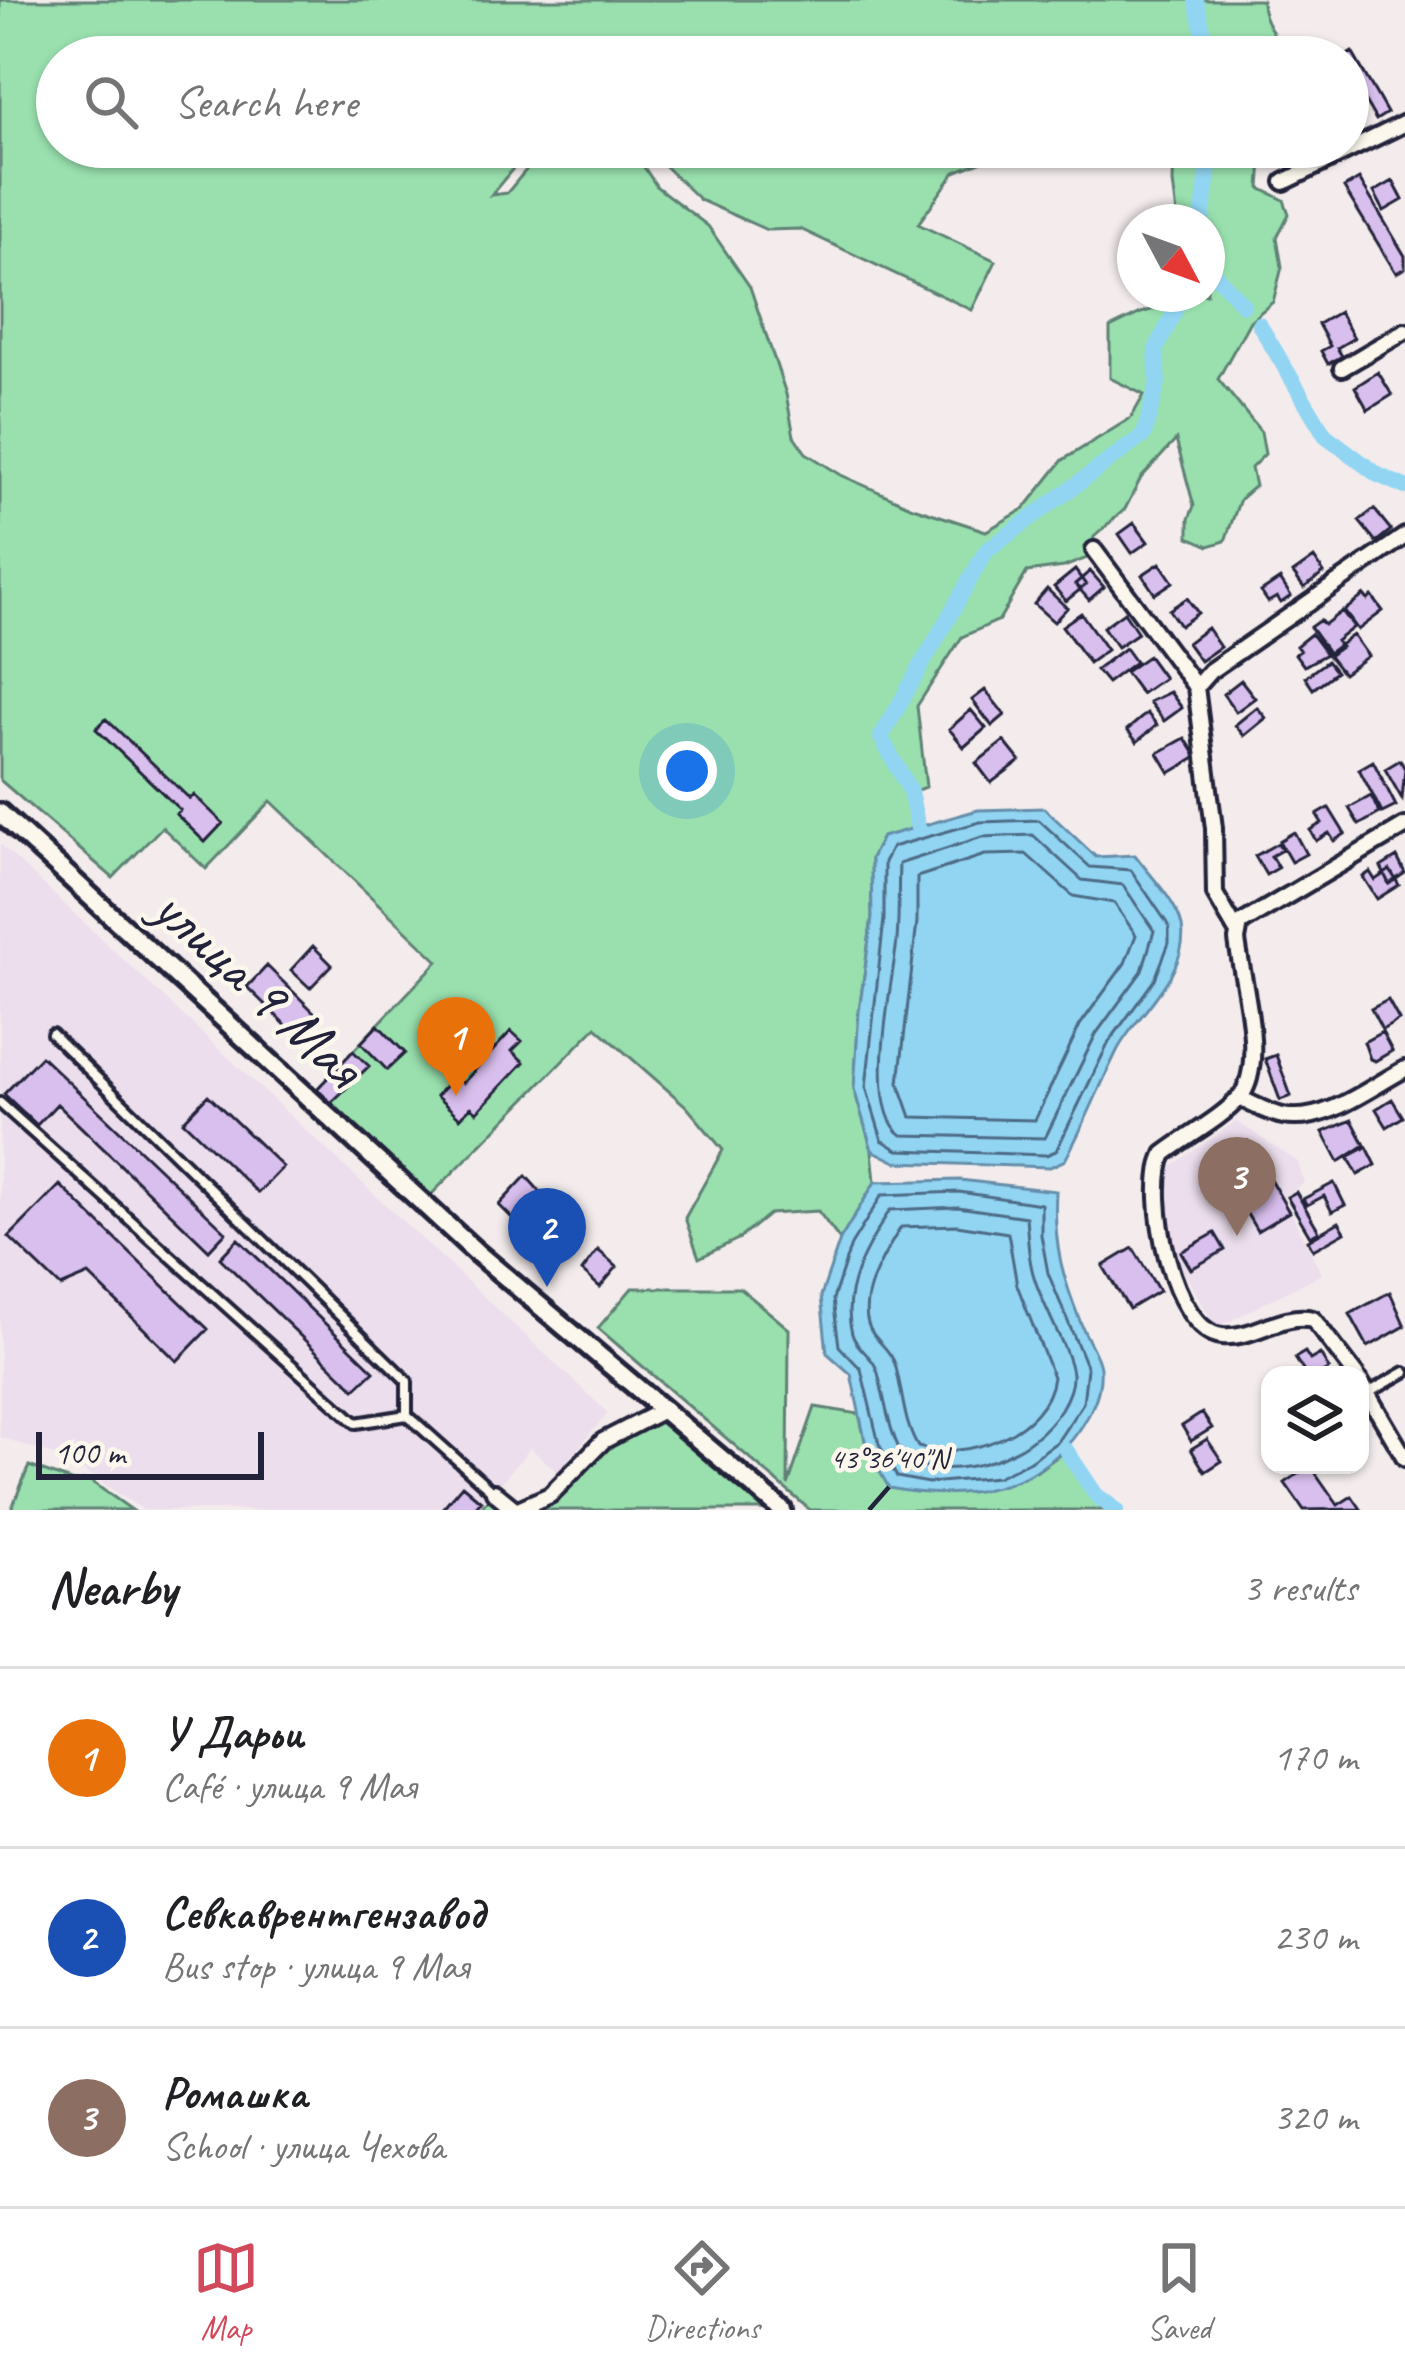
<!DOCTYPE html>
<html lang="en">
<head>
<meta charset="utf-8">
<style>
	body { margin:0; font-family:Caveat,sans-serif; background:#f2f2f2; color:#202124 }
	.controls { position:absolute; right:36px; bottom:36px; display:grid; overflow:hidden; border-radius:24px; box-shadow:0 3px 9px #0004 }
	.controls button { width:108px; height:108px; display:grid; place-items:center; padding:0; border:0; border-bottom:3px solid #e0e0e0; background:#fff; color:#202124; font:60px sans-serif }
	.compass { position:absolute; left:1117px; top:204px; width:108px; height:108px; border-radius:50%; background:#fff; box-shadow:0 3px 9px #0004; rotate:131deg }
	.scale { position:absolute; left:36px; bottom:30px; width:228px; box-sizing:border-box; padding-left:12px; border:6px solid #22223b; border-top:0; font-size:33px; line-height:42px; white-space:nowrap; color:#22223b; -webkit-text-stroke:9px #fbf7ec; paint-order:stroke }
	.you { position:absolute; left:687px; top:771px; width:42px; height:42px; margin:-30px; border:9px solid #fff; border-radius:50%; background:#1a73e8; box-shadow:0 0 0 18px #1a73e833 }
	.badge { display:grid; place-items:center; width:78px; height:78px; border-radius:50%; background:#d1495b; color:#fff; font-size:39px; font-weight:700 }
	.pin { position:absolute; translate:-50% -99px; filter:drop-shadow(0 3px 6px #0008) }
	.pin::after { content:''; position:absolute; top:63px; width:42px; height:36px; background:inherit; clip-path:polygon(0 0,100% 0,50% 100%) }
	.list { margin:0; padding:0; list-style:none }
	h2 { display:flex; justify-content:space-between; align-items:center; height:156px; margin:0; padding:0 48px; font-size:51px }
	h2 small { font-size:39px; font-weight:400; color:#757577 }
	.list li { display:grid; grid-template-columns:78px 1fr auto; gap:36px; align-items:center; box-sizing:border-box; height:180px; padding:0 48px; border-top:3px solid #e0e0e0 }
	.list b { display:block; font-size:45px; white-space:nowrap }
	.list p { margin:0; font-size:39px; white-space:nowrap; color:#757577 }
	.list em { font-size:39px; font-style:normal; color:#757577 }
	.icon { flex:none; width:66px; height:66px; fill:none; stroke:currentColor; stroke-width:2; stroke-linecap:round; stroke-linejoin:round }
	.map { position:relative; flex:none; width:1405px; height:1510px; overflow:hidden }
	.search { position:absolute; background:#fff; box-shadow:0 3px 9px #0004; left:36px; right:36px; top:36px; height:132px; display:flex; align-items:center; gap:30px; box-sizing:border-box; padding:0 42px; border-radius:66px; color:#757577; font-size:45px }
	.sheet { height:696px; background:#fff }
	nav { display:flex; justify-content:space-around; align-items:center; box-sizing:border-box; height:168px; border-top:3px solid #e0e0e0; background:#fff; font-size:33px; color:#757577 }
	nav a { display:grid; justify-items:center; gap:6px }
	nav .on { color:#d1495b }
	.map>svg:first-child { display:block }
	.built { fill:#ecdeed }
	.green { fill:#99e0ae; stroke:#5e8174; stroke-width:3 }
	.water { fill:#91d5f3; stroke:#658da9; stroke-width:3 }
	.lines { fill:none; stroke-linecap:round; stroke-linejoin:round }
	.shore { stroke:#4e6a85; stroke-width:3 }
	.canal { stroke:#91d5f3; stroke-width:16 }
	.building { fill:#d9bfee; stroke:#22223b; stroke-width:3 }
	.service-casing { stroke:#22223b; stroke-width:16 }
	.minor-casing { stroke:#22223b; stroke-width:22 }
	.tertiary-casing { stroke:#22223b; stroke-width:26 }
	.service { stroke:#fbf7ec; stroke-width:8 }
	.minor { stroke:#fbf7ec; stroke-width:14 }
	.tertiary { stroke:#fbf7ec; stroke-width:16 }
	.ticks { fill:none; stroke:#22223b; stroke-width:4.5 }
	.labels { text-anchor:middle; stroke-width:9; stroke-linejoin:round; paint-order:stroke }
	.street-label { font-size:60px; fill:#22223b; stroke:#fbf7ec }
	.ticks-label { font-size:30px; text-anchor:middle; fill:#22223b; stroke:#fbf7ec; stroke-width:9; stroke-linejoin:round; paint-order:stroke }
</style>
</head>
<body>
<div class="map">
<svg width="1405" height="1510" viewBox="0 0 1405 1510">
	<rect width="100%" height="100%" fill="#f4ecec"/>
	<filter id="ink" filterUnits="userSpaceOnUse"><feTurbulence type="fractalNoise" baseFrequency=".00833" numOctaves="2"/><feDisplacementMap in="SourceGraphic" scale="24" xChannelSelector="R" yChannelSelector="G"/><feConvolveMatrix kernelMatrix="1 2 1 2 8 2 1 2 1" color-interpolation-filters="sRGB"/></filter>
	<g filter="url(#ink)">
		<path class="built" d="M 0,844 L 608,1413 L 558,1472 L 530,1448 L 479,1510 L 143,1510 L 68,1460 L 0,1437 Z
			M 1236,1121 L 1298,1162 L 1304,1183 L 1283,1197 L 1322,1274 L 1216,1328 L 1172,1251 L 1167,1222 L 1170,1167 Z"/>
		<path class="green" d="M 0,0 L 1262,0 C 1261,22 1279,35 1283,57 L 57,57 L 57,147 L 531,147 L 491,195 L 507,193 L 545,147 L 631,147 L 657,187 L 708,226 L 750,287 L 786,394 L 794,436 L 806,453 L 841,475 L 913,507 L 986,531 L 1024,509 L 1063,460 L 1131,418 L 1144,395 L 1110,378 L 1110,328 L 1141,313 L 1181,301 L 1183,294 L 1207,294 L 1207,222 L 1178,222 L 1173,183 L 1174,147 L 1263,147 L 1260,188 L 1284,200 L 1289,214 L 1277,237 L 1282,267 L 1273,302 L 1250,321 L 1218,379 L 1261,432 L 1265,454 L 1251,468 L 1255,486 L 1240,499 L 1225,541 L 1209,546 L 1189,537 L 1189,519 L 1194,506 L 1176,440 L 1141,478 L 1125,509 L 1094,537 L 1090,557 L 1064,567 L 1027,572 L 999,620 L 962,637 L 917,706 L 926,787 L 910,792 L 918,828 L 882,837 L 871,858 L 872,917 L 859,1012 L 854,1089 L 872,1150 L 875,1182 L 840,1240 L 818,1211 L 769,1214 L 740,1238 L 699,1258 L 685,1218 L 723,1150 L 686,1106 L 596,1027 L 429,1197 L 317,1089 L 438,961 L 271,801 L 206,869 L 162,827 L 113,878 L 0,780 Z
			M 645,147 L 1017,147 L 955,172 L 918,224 L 996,261 L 972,310 L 800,229 L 767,230 L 700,200 Z
			M 632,1288 L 740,1288 L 789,1329 L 788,1485 L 815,1407 L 859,1414 L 867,1449 L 1036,1472 L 1066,1450 L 1096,1495 L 1116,1510 L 810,1510 L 598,1328 Z
			M 665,1409 L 782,1510 L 479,1510 L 494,1492 L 516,1510 L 550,1495 L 603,1441 Z
			M 29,1466 L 74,1482 L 89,1480 L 132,1510 L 11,1510 Z"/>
		<path class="water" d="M 1044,808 L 1096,857 L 1135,855 C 1149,874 1177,902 1182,926 C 1190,972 1137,1014 1118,1049 C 1100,1085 1085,1124 1065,1160 L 1050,1167 L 896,1162 L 872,1150 L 854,1089 L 859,1012 L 872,918 L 871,858 L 882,837 L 978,810 Z
			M 960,1180 L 1056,1191 C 1053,1245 1062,1276 1082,1326 C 1086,1338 1099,1356 1100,1368 C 1102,1391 1092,1411 1080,1429 C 1037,1492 960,1502 889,1488 L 867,1449 L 851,1374 L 827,1353 L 821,1296 L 840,1240 L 875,1182 Z"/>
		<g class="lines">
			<path class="shore" d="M 1039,820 L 1090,867 L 1131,870 L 1169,926 L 1169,943 L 1155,979 L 1109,1042 L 1056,1151 L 1046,1155 L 898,1150 L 882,1140 L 866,1087 L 884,919 L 884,862 L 892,847 L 980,822 Z
				M 1033,835 L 1082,880 L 1123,885 L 1154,931 L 1142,971 L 1096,1034 L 1045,1138 L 902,1135 C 863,1109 893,982 897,940 C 899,915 898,889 899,864 L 982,837 Z
				M 1026,854 L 1073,896 L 1114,903 L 1136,935 L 1125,963 L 1080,1025 L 1035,1120 L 911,1117 L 899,1083 L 917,922 L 917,877 L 985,855 Z
				M 959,1192 L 1041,1204 L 1041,1235 L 1048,1273 L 1087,1368 L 1083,1403 L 1057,1442 L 1030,1461 L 997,1477 L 928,1483 L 897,1477 L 879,1444 L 861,1369 L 839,1346 L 833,1299 L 851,1245 L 882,1195 Z
				M 958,1207 L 1026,1217 C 1028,1238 1028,1260 1035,1280 C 1043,1306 1070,1352 1072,1374 C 1073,1387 1067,1399 1061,1409 C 1028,1458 964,1479 907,1463 C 889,1435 886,1405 878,1373 C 874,1356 856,1349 852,1334 C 840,1290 867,1246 890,1210 Z
				M 957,1225 L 1008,1233 L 1017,1285 L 1053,1377 C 1046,1433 967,1461 918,1447 C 903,1422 903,1392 895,1364 C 890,1350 881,1345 873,1334 C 852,1304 885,1253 901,1227 Z"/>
			<path class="canal" d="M 1196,0 L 1209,57
				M 1202,222 L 1211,147
				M 1207,265 L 1243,305
				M 1259,324 L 1325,435 L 1378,475 L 1405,487
				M 918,828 L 910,791 L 881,737 L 986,551 L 1144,435 L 1158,382 L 1156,350 L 1183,294
				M 1066,1450 L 1096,1495 L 1116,1510"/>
		</g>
		<path class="building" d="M 1352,52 L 1387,113 L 1376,120 L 1348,72 L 1348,57 L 1344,57 Z
			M 1359,179 L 1405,256 L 1405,268 L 1396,273 L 1344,188 Z
			M 1393,181 L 1403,200 L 1384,211 L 1374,192 Z
			M 1339,312 L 1354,338 L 1337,348 L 1342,356 L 1328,364 L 1321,351 L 1330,346 L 1318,324 Z
			M 1378,372 L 1392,395 L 1368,410 L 1355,387 Z
			M 1374,509 L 1391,530 L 1376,542 L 1359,521 Z
			M 1134,523 L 1148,542 L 1132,553 L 1119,534 Z
			M 1314,558 L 1324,573 L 1304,588 L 1293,573 Z
			M 1160,563 L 1173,582 L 1155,594 L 1142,575 Z
			M 1075,570 L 1086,585 L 1066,601 L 1054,587 Z
			M 1090,571 L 1104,587 L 1089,600 L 1075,584 Z
			M 1280,579 L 1291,596 L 1281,603 L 1277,597 L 1268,602 L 1261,592 Z
			M 1047,589 L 1067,608 L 1054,622 L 1034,604 Z
			M 1364,595 L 1368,600 L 1372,596 L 1383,611 L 1358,630 L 1344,611 Z
			M 1187,598 L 1198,613 L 1180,626 L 1169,610 Z
			M 1342,611 L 1354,627 L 1336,641 L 1341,647 L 1330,655 L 1310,627 L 1320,620 L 1324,625 Z
			M 1124,612 L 1138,633 L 1117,647 L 1103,627 Z
			M 1081,613 L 1107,650 L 1089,663 L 1062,626 Z
			M 1207,628 L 1220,647 L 1200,661 L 1187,643 Z
			M 1311,634 L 1326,654 L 1304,666 L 1295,654 L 1300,651 L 1296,646 Z
			M 1353,635 L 1368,656 L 1343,674 L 1327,654 Z
			M 1125,648 L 1135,662 L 1107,683 L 1096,670 Z
			M 1148,656 L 1164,678 L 1141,694 L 1125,672 Z
			M 1327,661 L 1336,672 L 1313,689 L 1305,677 Z
			M 1241,680 L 1255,698 L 1236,712 L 1223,694 Z
			M 985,690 L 1005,715 L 992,726 L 972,700 Z
			M 1170,692 L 1182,708 L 1164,721 L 1149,702 Z
			M 1257,707 L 1266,718 L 1244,736 L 1235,725 Z
			M 971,710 L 986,728 L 964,747 L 949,729 Z
			M 1147,713 L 1157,725 L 1137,742 L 1127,730 Z
			M 106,719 L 190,799 L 194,795 L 223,823 L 205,842 L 176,814 L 180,810 L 96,729 Z
			M 1185,738 L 1197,757 L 1170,773 L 1158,753 Z
			M 1004,741 L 1020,761 L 991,783 L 976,763 Z
			M 1400,760 L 1405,769 L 1402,799 L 1385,769 Z
			M 1373,761 L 1396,806 L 1382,813 L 1359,769 Z
			M 1371,796 L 1380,813 L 1359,825 L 1349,808 Z
			M 1329,808 L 1345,834 L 1334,841 L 1329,833 L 1316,841 L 1310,830 L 1322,823 L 1317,815 Z
			M 1294,832 L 1306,854 L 1291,862 L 1279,841 Z
			M 1278,843 L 1282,850 L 1271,856 L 1278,868 L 1266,875 L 1255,856 Z
			M 1397,857 L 1405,873 L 1389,884 L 1381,867 Z
			M 1390,870 L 1399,885 L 1377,899 L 1363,877 L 1370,872 L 1375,880 Z
			M 313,946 L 332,965 L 310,988 L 291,970 Z
			M 267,966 L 321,1019 L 301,1040 L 247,987 Z
			M 1388,1000 L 1399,1020 L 1382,1030 L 1371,1009 Z
			M 378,1025 L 405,1053 L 387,1070 L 361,1043 Z
			M 511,1031 L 522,1041 L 512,1051 L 524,1062 L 477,1112 L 471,1107 L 460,1118 L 436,1096 L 455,1076 L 463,1083 Z
			M 1382,1032 L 1392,1051 L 1375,1061 L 1370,1059 L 1364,1042 Z
			M 353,1051 L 369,1066 L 331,1103 L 317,1089 Z
			M 1276,1055 L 1291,1096 L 1280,1100 L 1265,1059 Z
			M 41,1056 L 226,1232 L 209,1250 L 57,1104 L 37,1125 L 4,1094 Z
			M 208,1095 L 283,1167 L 258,1193 L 183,1121 Z
			M 1392,1099 L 1403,1117 L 1387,1127 L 1376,1109 Z
			M 1352,1120 L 1365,1145 L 1339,1162 L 1323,1132 Z
			M 1248,1141 L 1289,1212 L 1257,1231 L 1215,1160 Z
			M 1367,1147 L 1376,1165 L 1358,1175 L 1348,1157 Z
			M 526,1176 L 553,1206 L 529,1235 L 499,1205 Z
			M 1334,1183 L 1345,1205 L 1332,1212 L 1324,1196 L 1307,1205 L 1303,1199 Z
			M 60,1185 L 208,1329 L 177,1361 L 89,1275 L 61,1287 L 9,1237 Z
			M 1296,1192 L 1319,1231 L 1310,1236 L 1287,1197 Z
			M 1339,1222 L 1345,1232 L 1313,1250 L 1308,1240 Z
			M 1215,1233 L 1225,1250 L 1191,1269 L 1181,1252 Z
			M 238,1239 L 374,1371 L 355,1389 L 220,1258 Z
			M 1133,1248 L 1159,1291 L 1129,1309 L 1103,1266 Z
			M 598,1250 L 617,1267 L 600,1287 L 582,1271 Z
			M 1390,1292 L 1405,1326 L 1368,1347 L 1350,1314 Z
			M 1305,1352 L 1310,1360 L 1320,1354 L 1329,1369 L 1319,1375 L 1306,1375 L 1295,1358 Z
			M 1202,1413 L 1212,1428 L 1191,1441 L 1182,1426 Z
			M 1207,1439 L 1222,1461 L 1205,1472 L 1191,1449 Z
			M 1310,1465 L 1338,1505 L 1352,1496 L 1361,1509 L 1304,1510 L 1285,1483 Z
			M 462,1485 L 481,1501 L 473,1510 L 441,1510 Z"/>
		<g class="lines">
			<g class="service-casing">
				<path id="service" d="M 52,1034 L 407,1381 L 407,1415
					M 0,1103 L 356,1423 L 407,1415 L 492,1491
					M 1368,1393 L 1405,1372"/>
			</g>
			<g class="minor-casing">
				<path id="minor" d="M 1284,182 L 1405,123
					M 1342,368 L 1405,331
					M 1094,550 L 1196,687
					M 1236,930 L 1215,894 L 1214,828 L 1196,687 L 1210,671 L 1405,536
					M 1239,1098 C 1253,1104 1268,1113 1283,1116 C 1325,1124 1369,1088 1405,1069
					M 1356,1375 L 1313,1319 C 1280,1312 1255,1339 1222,1336 C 1172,1331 1145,1193 1164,1154 C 1187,1136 1221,1119 1240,1097 C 1267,1063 1242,982 1237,940 L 1240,924 L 1405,826
					M 1360,1381 L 1405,1458
					M 494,1492 L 516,1510 L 550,1495 L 603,1441 L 665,1409"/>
			</g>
			<g class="tertiary-casing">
				<path id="tertiary" d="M 0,813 L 476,1252 L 782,1510"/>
			</g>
			<use href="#service" class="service"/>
			<use href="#minor" class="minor"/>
			<use href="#tertiary" class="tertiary"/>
		</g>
	</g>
	<path class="ticks" d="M 869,1510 L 889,1487"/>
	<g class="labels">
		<g class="street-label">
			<text transform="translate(259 986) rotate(43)" y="21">улица 9 Мая</text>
		</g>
	</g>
	<g class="ticks-label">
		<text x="889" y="1468">43°36'40"N</text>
	</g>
</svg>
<div class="controls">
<button><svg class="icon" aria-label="layers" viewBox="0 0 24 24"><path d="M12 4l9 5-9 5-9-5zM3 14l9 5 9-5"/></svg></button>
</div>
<svg class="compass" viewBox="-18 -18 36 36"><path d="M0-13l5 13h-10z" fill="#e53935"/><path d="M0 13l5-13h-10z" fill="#757577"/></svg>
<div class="scale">100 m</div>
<div class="you"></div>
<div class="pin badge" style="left:456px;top:1096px;background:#e8710a">1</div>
<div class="pin badge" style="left:547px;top:1287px;background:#1a4fb4">2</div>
<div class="pin badge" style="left:1237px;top:1236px;background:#8d6e63">3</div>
<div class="search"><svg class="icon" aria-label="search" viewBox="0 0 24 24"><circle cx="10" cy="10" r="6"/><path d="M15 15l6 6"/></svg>Search here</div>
</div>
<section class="sheet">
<h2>Nearby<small>3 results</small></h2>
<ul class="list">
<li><span class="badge" style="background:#e8710a">1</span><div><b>У Дарьи</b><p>Café · улица 9 Мая</p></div><em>170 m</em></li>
<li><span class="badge" style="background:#1a4fb4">2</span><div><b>Севкаврентгензавод</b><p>Bus stop · улица 9 Мая</p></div><em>230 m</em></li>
<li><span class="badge" style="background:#8d6e63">3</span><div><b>Ромашка</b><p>School · улица Чехова</p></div><em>320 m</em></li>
</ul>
</section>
<nav>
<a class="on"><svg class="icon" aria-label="map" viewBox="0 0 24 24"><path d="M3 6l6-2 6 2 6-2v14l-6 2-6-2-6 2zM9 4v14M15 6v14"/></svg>Map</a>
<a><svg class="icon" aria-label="directions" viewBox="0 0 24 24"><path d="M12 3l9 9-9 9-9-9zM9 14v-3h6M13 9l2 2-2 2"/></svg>Directions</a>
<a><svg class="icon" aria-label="saved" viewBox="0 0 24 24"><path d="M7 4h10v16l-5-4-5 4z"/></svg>Saved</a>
</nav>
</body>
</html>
